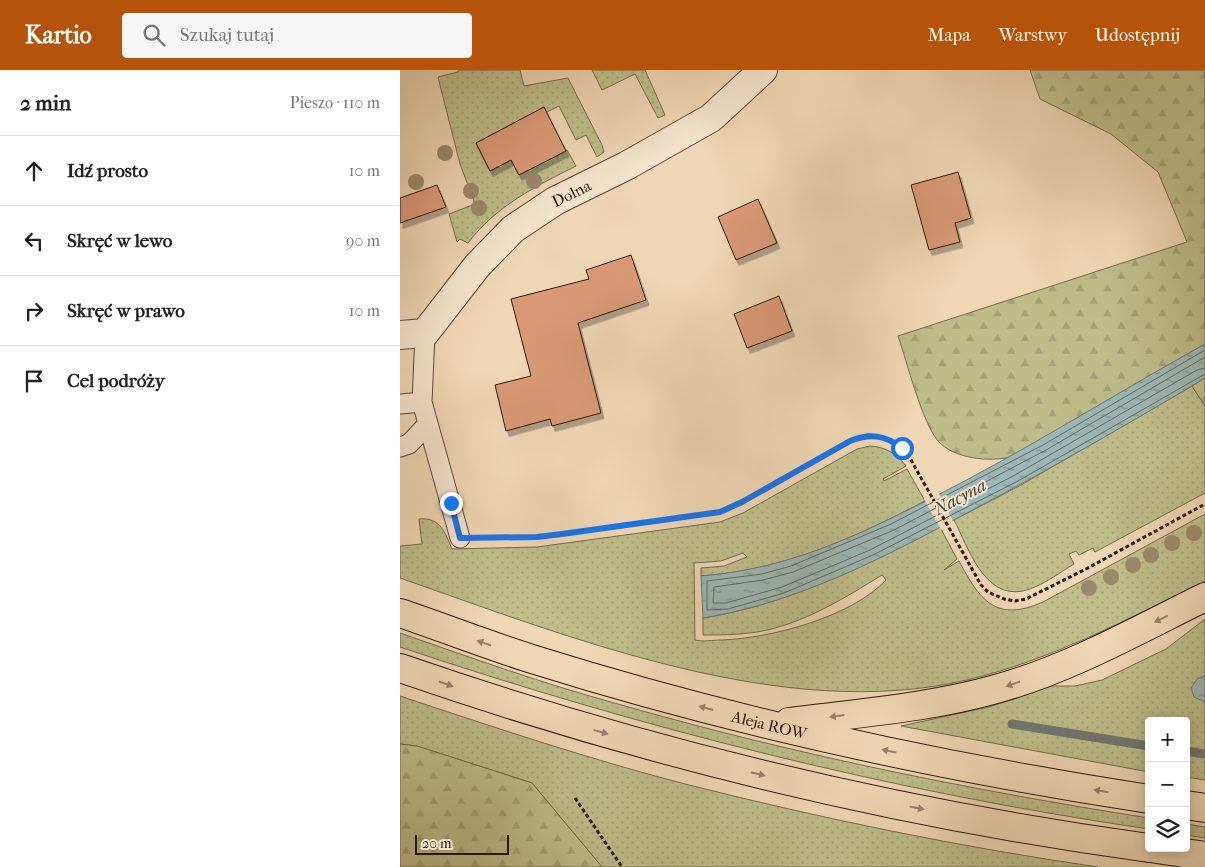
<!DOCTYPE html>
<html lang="pl">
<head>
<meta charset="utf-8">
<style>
	body { margin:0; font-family:"IM FELL French Canon",serif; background:#f6f6f6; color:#222 }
	.controls { position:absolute; right:15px; bottom:15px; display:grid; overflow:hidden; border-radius:5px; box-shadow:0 2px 12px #0003 }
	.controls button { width:45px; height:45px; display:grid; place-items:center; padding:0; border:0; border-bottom:1px solid #e0e0e0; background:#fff; color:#222; font:25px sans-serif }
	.scale { position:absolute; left:15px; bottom:12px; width:94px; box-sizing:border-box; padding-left:5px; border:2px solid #2b180d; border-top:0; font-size:14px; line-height:18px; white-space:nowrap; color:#2b180d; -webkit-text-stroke:4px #f5e4ce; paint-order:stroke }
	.stop { position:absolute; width:15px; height:15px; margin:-11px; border:4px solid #1a73e8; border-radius:50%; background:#fff }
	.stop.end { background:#1a73e8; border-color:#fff; box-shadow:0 1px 5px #0008 }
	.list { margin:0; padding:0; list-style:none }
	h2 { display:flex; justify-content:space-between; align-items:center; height:65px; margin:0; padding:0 20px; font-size:21px }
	h2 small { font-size:16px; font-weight:400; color:#767676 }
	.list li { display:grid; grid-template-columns:32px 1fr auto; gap:15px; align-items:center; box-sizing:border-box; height:70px; padding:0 20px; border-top:1px solid #e0e0e0 }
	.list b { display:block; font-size:19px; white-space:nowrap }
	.list em { font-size:16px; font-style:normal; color:#767676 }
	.icon { flex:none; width:28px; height:28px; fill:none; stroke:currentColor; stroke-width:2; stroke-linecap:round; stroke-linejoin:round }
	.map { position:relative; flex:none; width:805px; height:797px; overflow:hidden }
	header { display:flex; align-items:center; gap:30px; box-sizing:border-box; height:70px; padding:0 25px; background:#b45309; color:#fff }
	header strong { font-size:24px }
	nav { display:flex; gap:28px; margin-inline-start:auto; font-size:18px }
	.search { width:350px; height:45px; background:#f6f6f6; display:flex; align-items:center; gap:12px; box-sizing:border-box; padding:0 18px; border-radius:5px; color:#767676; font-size:19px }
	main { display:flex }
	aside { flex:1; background:#fff }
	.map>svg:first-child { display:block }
	.grass { fill:url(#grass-dots); stroke:#746a4c }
	.forest { fill:url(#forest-firs); stroke:#746a4c }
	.water { fill:url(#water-ripples); stroke:#6f7772 }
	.pier { fill:#efd6b4 }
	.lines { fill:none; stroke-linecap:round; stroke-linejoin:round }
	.shore { stroke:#646861; stroke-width:1 }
	.stream { stroke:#6f7772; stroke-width:9 }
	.building { fill:#da9976; stroke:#2b180d; filter:url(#shadow) }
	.service-casing { stroke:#5c4837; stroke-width:21 }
	.minor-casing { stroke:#5c4837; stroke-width:30 }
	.primary-casing { stroke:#2b180d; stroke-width:30 }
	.path { stroke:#2b180d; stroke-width:3; stroke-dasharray:4 2.5; stroke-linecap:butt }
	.service { stroke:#f5e4ce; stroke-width:19 }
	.minor { stroke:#f5e4ce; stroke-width:28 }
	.primary { stroke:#efd6b4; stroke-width:28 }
	.tree { fill:#9b896c }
	.oneway { fill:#978069 }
	.route { stroke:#1a73e8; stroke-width:6 }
	.labels { text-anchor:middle; stroke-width:4; stroke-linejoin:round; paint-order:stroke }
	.street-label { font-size:16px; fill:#2b180d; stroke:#f5e4ce }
	.water-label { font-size:18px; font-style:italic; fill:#4d483f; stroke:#f5e4ce }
</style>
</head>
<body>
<header>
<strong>Kartio</strong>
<div class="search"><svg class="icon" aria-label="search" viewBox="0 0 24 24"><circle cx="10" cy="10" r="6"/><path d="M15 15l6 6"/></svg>Szukaj tutaj</div>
<nav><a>Mapa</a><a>Warstwy</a><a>Udostępnij</a></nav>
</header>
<main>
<aside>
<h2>2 min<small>Pieszo · 110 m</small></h2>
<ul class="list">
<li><svg class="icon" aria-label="ahead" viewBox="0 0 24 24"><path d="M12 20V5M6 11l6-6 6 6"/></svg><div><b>Idź prosto</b></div><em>10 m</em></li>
<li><svg class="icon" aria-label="left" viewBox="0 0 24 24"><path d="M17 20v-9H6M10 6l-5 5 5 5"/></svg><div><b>Skręć w lewo</b></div><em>90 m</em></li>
<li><svg class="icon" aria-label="right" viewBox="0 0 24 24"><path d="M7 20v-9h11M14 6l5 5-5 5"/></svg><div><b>Skręć w prawo</b></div><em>10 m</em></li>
<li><svg class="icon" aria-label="arrive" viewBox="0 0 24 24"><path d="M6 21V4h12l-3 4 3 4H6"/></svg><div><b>Cel podróży</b></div></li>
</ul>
</aside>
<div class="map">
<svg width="805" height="797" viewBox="0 0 805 797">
	<defs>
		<pattern id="grass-dots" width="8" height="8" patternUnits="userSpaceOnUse" patternTransform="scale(1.25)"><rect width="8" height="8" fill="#bebd8a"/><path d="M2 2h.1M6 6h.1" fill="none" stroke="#a3a276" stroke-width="1.8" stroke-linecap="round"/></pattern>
		<pattern id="forest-firs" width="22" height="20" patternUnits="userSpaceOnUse" patternTransform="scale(1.25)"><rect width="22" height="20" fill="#bebd8a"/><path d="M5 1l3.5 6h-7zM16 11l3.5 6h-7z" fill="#a3a276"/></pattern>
		<pattern id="water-ripples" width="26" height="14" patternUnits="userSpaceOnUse" patternTransform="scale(1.25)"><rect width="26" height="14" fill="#9cb7b5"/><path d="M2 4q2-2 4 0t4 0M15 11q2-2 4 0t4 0" fill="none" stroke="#7f9492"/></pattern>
		<filter id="shadow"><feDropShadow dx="3" dy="5.5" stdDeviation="0" flood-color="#0004"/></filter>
	</defs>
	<rect width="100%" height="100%" fill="#efd6b4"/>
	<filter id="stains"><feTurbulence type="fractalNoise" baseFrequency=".004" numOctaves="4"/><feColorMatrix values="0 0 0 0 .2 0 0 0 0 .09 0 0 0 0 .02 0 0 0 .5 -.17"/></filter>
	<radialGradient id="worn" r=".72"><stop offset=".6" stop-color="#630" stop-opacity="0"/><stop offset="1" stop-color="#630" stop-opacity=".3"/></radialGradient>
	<path class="grass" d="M 58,0 L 120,0 L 124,16 L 168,8 L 202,75 L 204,82 L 197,87 L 186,65 L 176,70 L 159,36 L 147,42 L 144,37 L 76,73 L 90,101 L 111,90 L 119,105 L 167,80 L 176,96 C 136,116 96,136 68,173 L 60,169 L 57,172 L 49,144 L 75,134 L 60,94 L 38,7 L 58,2 Z
		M 192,0 L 245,0 L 265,45 L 258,48 L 235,4 L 202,20 Z
		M 792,316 L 805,336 L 805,423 L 695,482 L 693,478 L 679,485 L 676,481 L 669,484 L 674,494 C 659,503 641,517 623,521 C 584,529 568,477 554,450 L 621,415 Z
		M 470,376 C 486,377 497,384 506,396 L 483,409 L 484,411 L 507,399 L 525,431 C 452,469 384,500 301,506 L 301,498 L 324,496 L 347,487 L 343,483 L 321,491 L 294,493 L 295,570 C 303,572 313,570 322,570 C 372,568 451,547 486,510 L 482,505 C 445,528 401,555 357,562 C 339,565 321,565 303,565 L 303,548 C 387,535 464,496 540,457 L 557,489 L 544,500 L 559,491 C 580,530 595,553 643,532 L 805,444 L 805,511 C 728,549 651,590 567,610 C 384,653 172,568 0,508 L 0,476 L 22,474 L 19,449 C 41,447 45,463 52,479 L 137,477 L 320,452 L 343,443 L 457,379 Z
		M 805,549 L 805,710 L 786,707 L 786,651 L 749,651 L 749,702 L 501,656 L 589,637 L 652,616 L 675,616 L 702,610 L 766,579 Z
		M 0,563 C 72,588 144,614 218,634 C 392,684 570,720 749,748 L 749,759 C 494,722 244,659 0,577 Z
		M 0,626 C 96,658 192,690 289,715 C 424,749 560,777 698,797 L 202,797 L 132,713 L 17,676 L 0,674 Z
		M 786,754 L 805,757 L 805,768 L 786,765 Z"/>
	<path class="forest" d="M 630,0 L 805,0 L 805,274 L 611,387 C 589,392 554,389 538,371 C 522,352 507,292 498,266 L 787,172 L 758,102 L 711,64 L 640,29 Z
		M 805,308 L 805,336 L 792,316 Z
		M 0,674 L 17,676 L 132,713 L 202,797 L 0,797 Z"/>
	<path class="water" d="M 805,274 L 805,308 C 730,353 655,396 578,437 C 491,484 401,532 303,548 L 301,506 C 388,499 455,467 532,428 C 625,381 713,325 805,274 Z
		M 805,605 L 805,632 L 794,627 L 791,618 L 797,609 Z"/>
	<path class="pier" d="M 538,422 L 554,453 L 541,460 L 524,429 Z"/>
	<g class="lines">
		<path class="shore" d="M 805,280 L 643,375 L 491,454 L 391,496 L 362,504 L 307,511 L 307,540 L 328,539 L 384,523 L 473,485 L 618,411 L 805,304
			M 805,287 L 646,380 L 494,460 L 393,502 L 363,510 L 314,517 L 313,533 L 326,533 L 382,517 L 470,480 L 615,405 L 797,300 L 805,298"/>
		<path class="stream" d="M 612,654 L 749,676
			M 786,681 L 805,684"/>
	</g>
	<path class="building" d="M 144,37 L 166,81 L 119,105 L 111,90 L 90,101 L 76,73 Z
		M 558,102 L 571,148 L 555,153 L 560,172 L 529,180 L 511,115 Z
		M 37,115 L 46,137 L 0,153 L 0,128 Z
		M 358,129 L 377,173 L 336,190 L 318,147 Z
		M 231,185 L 246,230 L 178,253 L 201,343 L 152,356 L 150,349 L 106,361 L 95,315 L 131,306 L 111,229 L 189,209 L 186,200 Z
		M 379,226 L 392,261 L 347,278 L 334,244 Z"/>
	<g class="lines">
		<g class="service-casing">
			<path id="service" d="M 25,263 L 22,332 L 60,468
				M 0,334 L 22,332
				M 0,377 L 9,374 L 28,354"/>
		</g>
		<g class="minor-casing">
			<g id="minor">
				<path id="s1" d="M 0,265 L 25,263 L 77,196 L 113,159 L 155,131 L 226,96 L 311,48 L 363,0"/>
			</g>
		</g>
		<g class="primary-casing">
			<g id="primary">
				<path id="s2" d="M 0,543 C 44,558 88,575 132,589 C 333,652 541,697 749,729"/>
				<path d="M 0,598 C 243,682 494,743 749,778"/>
				<path d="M 389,652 C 458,643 529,638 596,619 C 669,599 738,560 805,527"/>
				<path d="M 786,735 L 805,738"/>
				<path d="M 750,778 L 805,786"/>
			</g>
		</g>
		<path class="path" d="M 85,468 L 137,467 L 320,442 L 342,432 L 450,371 L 469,365 L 484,368 L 501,378 L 511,390 L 581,515 L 588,522 L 604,529 L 615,531 L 626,529 L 686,499 L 805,434
			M 175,728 L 222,797"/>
		<use href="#service" class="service"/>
		<use href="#minor" class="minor"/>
		<use href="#primary" class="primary"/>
	</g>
	<g class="tree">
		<circle cx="45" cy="83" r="8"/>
		<circle cx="134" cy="111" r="8"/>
		<circle cx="16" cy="112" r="8"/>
		<circle cx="71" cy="121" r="8"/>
		<circle cx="79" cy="138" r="8"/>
		<circle cx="794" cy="463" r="8"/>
		<circle cx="772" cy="473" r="8"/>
		<circle cx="751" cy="485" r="8"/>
		<circle cx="733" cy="495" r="8"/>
		<circle cx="711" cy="507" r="8"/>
		<circle cx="689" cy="518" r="8"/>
	</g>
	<defs><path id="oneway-solid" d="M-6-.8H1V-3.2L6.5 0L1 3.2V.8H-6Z" transform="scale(1.25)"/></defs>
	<g class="oneway">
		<use href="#oneway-solid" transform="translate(761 549) rotate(154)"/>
		<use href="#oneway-solid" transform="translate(84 573) rotate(-161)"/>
		<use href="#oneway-solid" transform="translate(46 614) rotate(19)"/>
		<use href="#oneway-solid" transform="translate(613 614) rotate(161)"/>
		<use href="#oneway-solid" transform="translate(306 638) rotate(-165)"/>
		<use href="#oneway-solid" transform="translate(437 646) rotate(172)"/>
		<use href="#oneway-solid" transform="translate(201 662) rotate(16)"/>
		<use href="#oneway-solid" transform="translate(489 681) rotate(-168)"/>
		<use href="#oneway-solid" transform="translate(358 704) rotate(14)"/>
		<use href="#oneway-solid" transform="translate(701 721) rotate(-170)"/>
		<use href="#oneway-solid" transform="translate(517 738) rotate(11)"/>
	</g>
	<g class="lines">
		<path class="route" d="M 51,433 L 60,468 L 137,467 L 162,464 L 320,442 L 342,432 L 450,371 C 470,363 485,365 502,378"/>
	</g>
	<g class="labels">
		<g class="street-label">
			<text dy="6" stroke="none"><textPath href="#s1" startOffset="230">Dolna</textPath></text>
			<text dy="6" stroke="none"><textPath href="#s2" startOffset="386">Aleja ROW</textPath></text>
		</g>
		<g class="water-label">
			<text transform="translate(560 427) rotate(-28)" y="6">Nacyna</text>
		</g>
	</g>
	<rect width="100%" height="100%" filter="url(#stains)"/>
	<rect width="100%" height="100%" fill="url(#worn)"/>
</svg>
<div class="controls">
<button>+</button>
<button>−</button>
<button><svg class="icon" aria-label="layers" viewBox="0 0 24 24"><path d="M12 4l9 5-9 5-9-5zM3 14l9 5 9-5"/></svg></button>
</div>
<div class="scale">20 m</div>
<div class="stop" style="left:502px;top:378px"></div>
<div class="stop end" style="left:51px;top:433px"></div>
</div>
</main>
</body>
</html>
